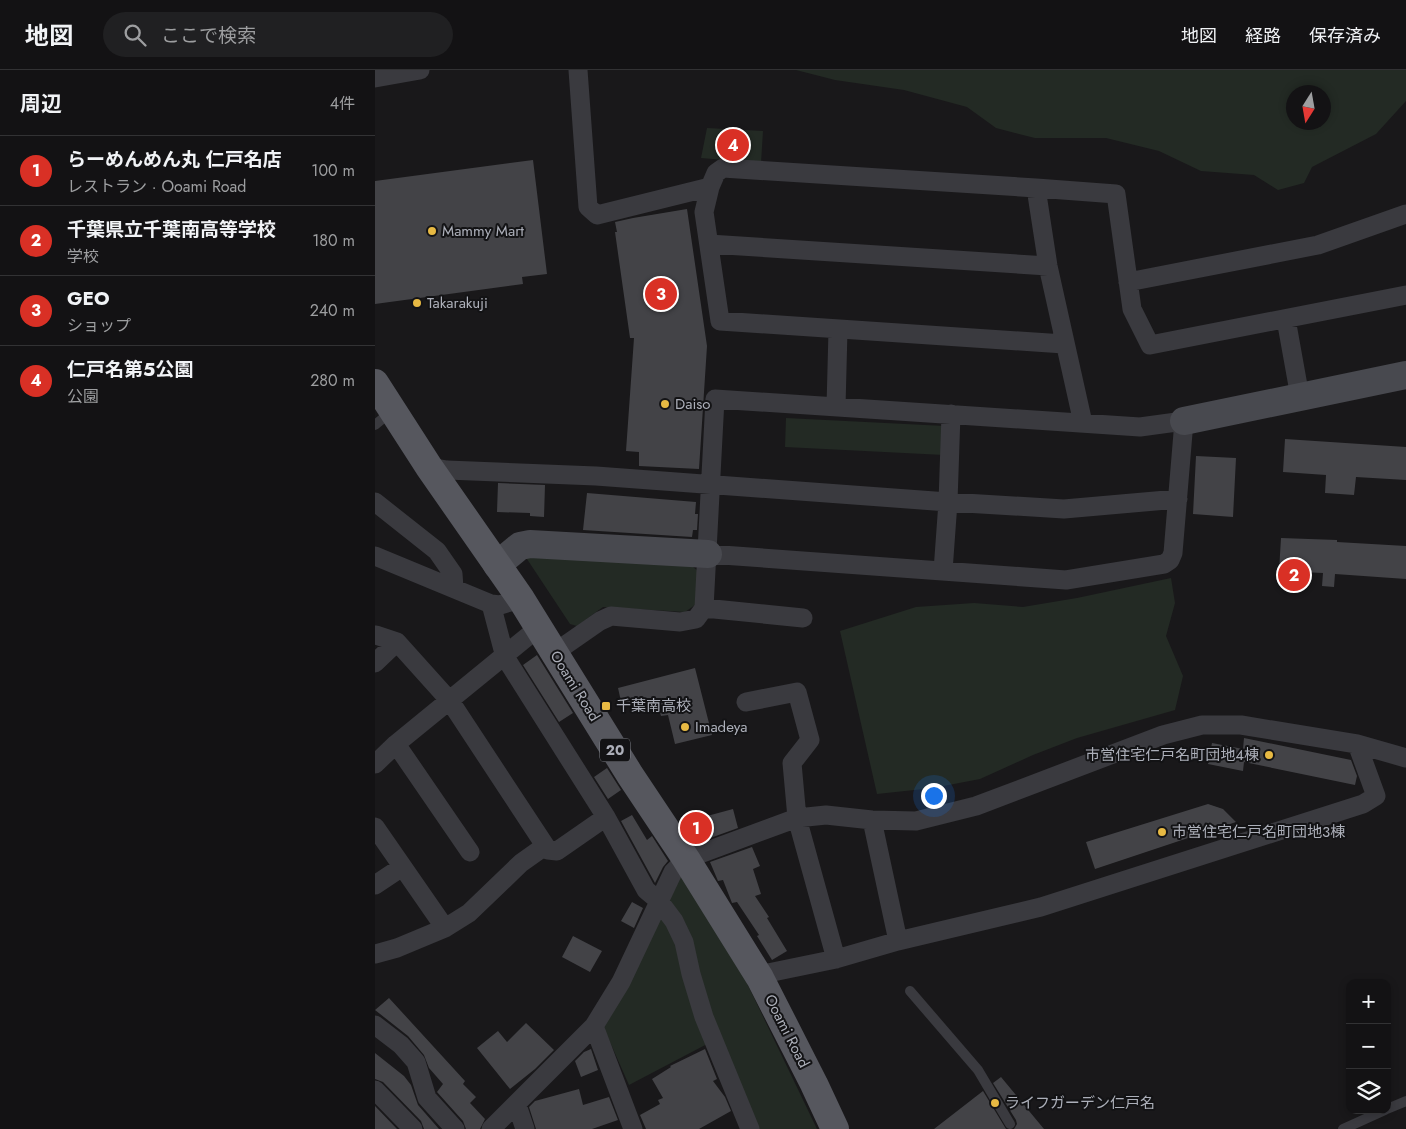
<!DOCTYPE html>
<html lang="ja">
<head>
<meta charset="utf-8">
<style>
	body { margin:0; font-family:Jost,"Noto Sans JP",sans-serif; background:#202022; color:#f1f3f6 }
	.controls { position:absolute; right:15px; bottom:15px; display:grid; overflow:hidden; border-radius:10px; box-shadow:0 2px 8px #0003 }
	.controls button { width:45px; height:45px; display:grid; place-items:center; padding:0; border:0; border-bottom:1px solid #323234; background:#131214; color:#f1f3f6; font:25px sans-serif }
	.compass { position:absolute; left:911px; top:15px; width:45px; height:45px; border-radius:50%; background:#131214; box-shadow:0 2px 8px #0003; rotate:191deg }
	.you { position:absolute; left:558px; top:725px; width:18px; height:18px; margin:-12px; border:4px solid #fff; border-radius:50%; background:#1a73e8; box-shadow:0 0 0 8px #1a73e833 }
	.badge { display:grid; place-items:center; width:32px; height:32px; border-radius:50%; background:#d93025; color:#fff; font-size:16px; font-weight:700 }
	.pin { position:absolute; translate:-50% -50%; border:2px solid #fff; box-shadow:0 1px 5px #0006 }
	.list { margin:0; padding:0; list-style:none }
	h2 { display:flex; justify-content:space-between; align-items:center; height:65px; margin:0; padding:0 20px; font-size:21px }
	h2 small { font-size:16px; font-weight:400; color:#9d9ea0 }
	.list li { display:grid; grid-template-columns:32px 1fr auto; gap:15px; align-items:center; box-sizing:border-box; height:70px; padding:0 20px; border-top:1px solid #323234 }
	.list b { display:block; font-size:19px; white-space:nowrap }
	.list p { margin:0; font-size:16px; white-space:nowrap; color:#9d9ea0 }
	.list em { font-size:16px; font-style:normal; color:#9d9ea0 }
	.icon { flex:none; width:28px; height:28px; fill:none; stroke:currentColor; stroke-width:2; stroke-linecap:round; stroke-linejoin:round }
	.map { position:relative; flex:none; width:1031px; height:1059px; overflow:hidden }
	header { display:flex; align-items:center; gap:30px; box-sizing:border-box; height:70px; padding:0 25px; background:#131214; border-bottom:1px solid #323234 }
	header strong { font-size:24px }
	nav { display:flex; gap:28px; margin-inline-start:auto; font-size:18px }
	.search { width:350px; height:45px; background:#202022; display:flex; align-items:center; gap:12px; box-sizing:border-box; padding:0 18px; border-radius:28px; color:#9d9ea0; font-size:19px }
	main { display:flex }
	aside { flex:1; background:#131214 }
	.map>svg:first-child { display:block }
	.green { fill:#232a24; fill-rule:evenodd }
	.building { fill:#434347 }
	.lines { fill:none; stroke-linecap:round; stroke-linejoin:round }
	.lane { stroke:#3a3a3f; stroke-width:10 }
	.street { stroke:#3a3a3f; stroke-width:19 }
	.secondary { stroke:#48494f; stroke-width:28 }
	.primary { stroke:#56575e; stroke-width:28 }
	.poi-dot { fill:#e7b943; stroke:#131315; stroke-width:2 }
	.labels { text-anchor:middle; stroke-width:4; stroke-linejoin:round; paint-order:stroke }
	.shield { fill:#131315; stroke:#7e8088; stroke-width:1 }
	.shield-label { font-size:14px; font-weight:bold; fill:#acafb9 }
	.poi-label { font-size:15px; fill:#acafb9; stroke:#131315; text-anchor:start }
	.street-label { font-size:15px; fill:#acafb9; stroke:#131315 }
</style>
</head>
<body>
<header>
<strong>地図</strong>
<div class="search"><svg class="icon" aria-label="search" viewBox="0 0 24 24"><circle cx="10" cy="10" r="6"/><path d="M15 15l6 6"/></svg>ここで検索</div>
<nav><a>地図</a><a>経路</a><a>保存済み</a></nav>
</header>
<main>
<aside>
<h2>周辺<small>4件</small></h2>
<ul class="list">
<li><span class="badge">1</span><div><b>らーめんめん丸 仁戸名店</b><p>レストラン · Ooami Road</p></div><em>100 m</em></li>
<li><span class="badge">2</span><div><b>千葉県立千葉南高等学校</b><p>学校</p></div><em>180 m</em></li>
<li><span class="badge">3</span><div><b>GEO</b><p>ショップ</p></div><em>240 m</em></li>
<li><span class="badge">4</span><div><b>仁戸名第5公園</b><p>公園</p></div><em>280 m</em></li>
</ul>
</aside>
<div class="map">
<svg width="1031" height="1059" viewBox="0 0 1031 1059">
	<rect width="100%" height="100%" fill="#19181a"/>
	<path class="green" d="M 421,0 L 1031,0 L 1031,31 L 1001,64 L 937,97 L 929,113 L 903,120 L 879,105 L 826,101 L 784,81 L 731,68 L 660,68 L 621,58 L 592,37 L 529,20 L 460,10 ZM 948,22 L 948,52 L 918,52 L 918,22 Z
		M 332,58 L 388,61 L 386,93 L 326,88 Z
		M 411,348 L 570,356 L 569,385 L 410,377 Z
		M 150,486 L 313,493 L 323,501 L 320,535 L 310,542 L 228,537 L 202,556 L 195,554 Z
		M 796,508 L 800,533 L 791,566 L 808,606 L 800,640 L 702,668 L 658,685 L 605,709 L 558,718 L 502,724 L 465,561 L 541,537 L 599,533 L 648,537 L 702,528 Z
		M 309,804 L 368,905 L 442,1059 L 381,1059 L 291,824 L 301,805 Z
		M 285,842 L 303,870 L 334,973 L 254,1015 L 227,954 Z"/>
	<path class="building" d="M 158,90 L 172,204 L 147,207 L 148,214 L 0,234 L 0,111 Z
		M 312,139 L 332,276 L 324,399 L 264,396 L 264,382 L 251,381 L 259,268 L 255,268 L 240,162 L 242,162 L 240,152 L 258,148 Z
		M 910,369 L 1031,377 L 1031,410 L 981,407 L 979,425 L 950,423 L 951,405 L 908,402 Z
		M 821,386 L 861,388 L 858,447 L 818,444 Z
		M 123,413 L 170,415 L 169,447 L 155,446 L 155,443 L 122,442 Z
		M 212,423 L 321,432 L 320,444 L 323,444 L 322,460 L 318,460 L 317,467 L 208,460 Z
		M 906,468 L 962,470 L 962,472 L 1031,476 L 1031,509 L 960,504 L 959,517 L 947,516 L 948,503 L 904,501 Z
		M 162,585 L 198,643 L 184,652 L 148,595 Z
		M 320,598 L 337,665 L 300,674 L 293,645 L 286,646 L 281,628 L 247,636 L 243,618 Z
		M 869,668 L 976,690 L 982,706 L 980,715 L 869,692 L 868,701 L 833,694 L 837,673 L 868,679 Z
		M 232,698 L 246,720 L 233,729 L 219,707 Z
		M 833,734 L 848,739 L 861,752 L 720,799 L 711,772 Z
		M 358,739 L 363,758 L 327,771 L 326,770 L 318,772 L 314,765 L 310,752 Z
		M 257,745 L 272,770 L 277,766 L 293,791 L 288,797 L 280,813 L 246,751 Z
		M 377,777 L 385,796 L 378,799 L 386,824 L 380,826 L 394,847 L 392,848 L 412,881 L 397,890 L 382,866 L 384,865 L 362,832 L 357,833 L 348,810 L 343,811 L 335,792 Z
		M 257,832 L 268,838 L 259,858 L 246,851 Z
		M 198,866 L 227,881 L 215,902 L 187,887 Z
		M 14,928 L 90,1011 L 88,1014 L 101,1027 L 95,1033 L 110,1049 L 105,1059 L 91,1059 L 88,1051 L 62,1022 L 68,1014 L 54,998 L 49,985 L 33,966 L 0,940 Z
		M 151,953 L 179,980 L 160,999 L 135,1019 L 102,978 L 123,961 L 132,972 Z
		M 216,979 L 223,1000 L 206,1007 L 200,991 L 209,982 Z
		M 330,979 L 342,1009 L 338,1011 L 350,1027 L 356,1041 L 324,1059 L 271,1059 L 265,1045 L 285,1034 L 283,1030 L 288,1028 L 277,1009 L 296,997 L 295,996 Z
		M 0,983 L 29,1006 L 36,1015 L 43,1035 L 64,1059 L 49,1059 L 46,1051 L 8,1012 L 0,1009 Z
		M 626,1007 L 669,1059 L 639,1059 L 642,1054 L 641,1050 L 618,1013 Z
		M 204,1019 L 208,1035 L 234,1027 L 243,1050 L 217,1059 L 161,1059 L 154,1037 L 160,1031 Z
		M 608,1021 L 631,1059 L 559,1059 Z
		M 0,1036 L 22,1059 L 0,1059 Z"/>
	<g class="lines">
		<path class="lane" d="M 0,355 L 17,341
			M 535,921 L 603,1000 L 635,1054
			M 1012,1039 L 1031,1031
			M 968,1059 L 1010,1040"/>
		<path class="street" d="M 203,0 L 213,137 L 222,145 L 335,117
			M 0,8 L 45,0
			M 661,118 L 741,124 L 757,239 L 775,275 L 1031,225
			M 334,174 L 673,196
			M 753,212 L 943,175 L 1031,144
			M 911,249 L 925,327
			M 689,274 L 345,251 L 329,142 L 335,117 L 341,103 L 348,98 L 661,118 L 673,196 L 708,353
			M 461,337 L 463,260
			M 54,397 L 72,400 L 221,406 L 573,432 L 689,439 L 803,429
			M 0,432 L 62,481 L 78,504 L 79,518
			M 0,486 L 116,534 L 125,535 L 146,529
			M 568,501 L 573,432 L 576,344
			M 116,534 L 130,587 L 231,747 L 271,820 L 284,831 L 299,851 L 309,872 L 316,904 L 329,947 L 375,1059
			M 329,538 L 428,548
			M 1,565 L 22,572 L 75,631 L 173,780 L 182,781 L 231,747
			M 179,583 L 225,551 L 236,546 L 305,552 L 321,549 L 329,538 L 340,329 L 765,357 L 809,351 L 798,483 L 795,490 L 789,494 L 691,510 L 333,484
			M 0,593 L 22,572
			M 371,632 L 422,622 L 435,670 L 417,693 L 422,748 L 461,889
			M 21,674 L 95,782
			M 0,694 L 21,674 L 163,558
			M 497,750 L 523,871
			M 0,757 L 70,858
			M 0,815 L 27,797
			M 0,884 L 22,878 L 70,858 L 94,843 L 146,793 L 170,776
			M 385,908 L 393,903 L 461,889 L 523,871 L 666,837 L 988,734 L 1001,726 L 982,674
			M 0,955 L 26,975 L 41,992 L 52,1028 L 80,1059
			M 219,956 L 258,1059
			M 0,1020 L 38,1059
			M 142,1035 L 150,1059
			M 116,1059 L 219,956 L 246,912 L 298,802 L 311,789 L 422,748 L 451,745 L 497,750 L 541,751 L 601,736 L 788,665 L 827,655 L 866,655 L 982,674 L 1031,688"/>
		<path class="secondary" d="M 809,351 L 1031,305
			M 122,495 L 145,476 L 155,474 L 333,484"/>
		<path class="primary" d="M 0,313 L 54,397 L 146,529 L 255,705 L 311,789 L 385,908 L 439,1014 L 460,1059"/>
	</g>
	<g class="poi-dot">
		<circle cx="57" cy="161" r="5"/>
		<circle cx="42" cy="233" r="5"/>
		<circle cx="290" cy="334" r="5"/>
		<rect x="226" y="631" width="10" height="10" rx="2.5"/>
		<circle cx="310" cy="657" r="5"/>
		<circle cx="894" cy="685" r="5"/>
		<circle cx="787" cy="762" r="5"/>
		<circle cx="620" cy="1033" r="5"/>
	</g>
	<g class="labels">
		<rect class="shield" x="225" y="668.5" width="30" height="23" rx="4"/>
		<g class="shield-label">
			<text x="240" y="685">20</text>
		</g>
		<g class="poi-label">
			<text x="67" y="166">Mammy Mart</text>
			<text x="52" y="238">Takarakuji</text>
			<text x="300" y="339">Daiso</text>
			<text x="241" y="641">千葉南高校</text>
			<text x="320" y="662">Imadeya</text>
			<text x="884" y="690" text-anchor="end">市営住宅仁戸名町団地4棟</text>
			<text x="797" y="767">市営住宅仁戸名町団地3棟</text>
			<text x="630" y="1038">ライフガーデン仁戸名</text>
		</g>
		<g class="street-label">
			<text transform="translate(200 616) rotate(58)" y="5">Ooami Road</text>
			<text transform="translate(412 961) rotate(63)" y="5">Ooami Road</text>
		</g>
	</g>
</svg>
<div class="controls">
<button>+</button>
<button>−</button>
<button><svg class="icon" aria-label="layers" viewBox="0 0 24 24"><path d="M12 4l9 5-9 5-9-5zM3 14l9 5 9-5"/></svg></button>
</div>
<svg class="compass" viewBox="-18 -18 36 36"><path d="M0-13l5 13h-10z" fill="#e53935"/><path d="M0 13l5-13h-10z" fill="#9d9ea0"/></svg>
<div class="you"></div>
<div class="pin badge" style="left:321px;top:758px">1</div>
<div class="pin badge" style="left:919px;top:505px">2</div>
<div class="pin badge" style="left:286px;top:224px">3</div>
<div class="pin badge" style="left:358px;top:75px">4</div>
</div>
</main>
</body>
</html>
